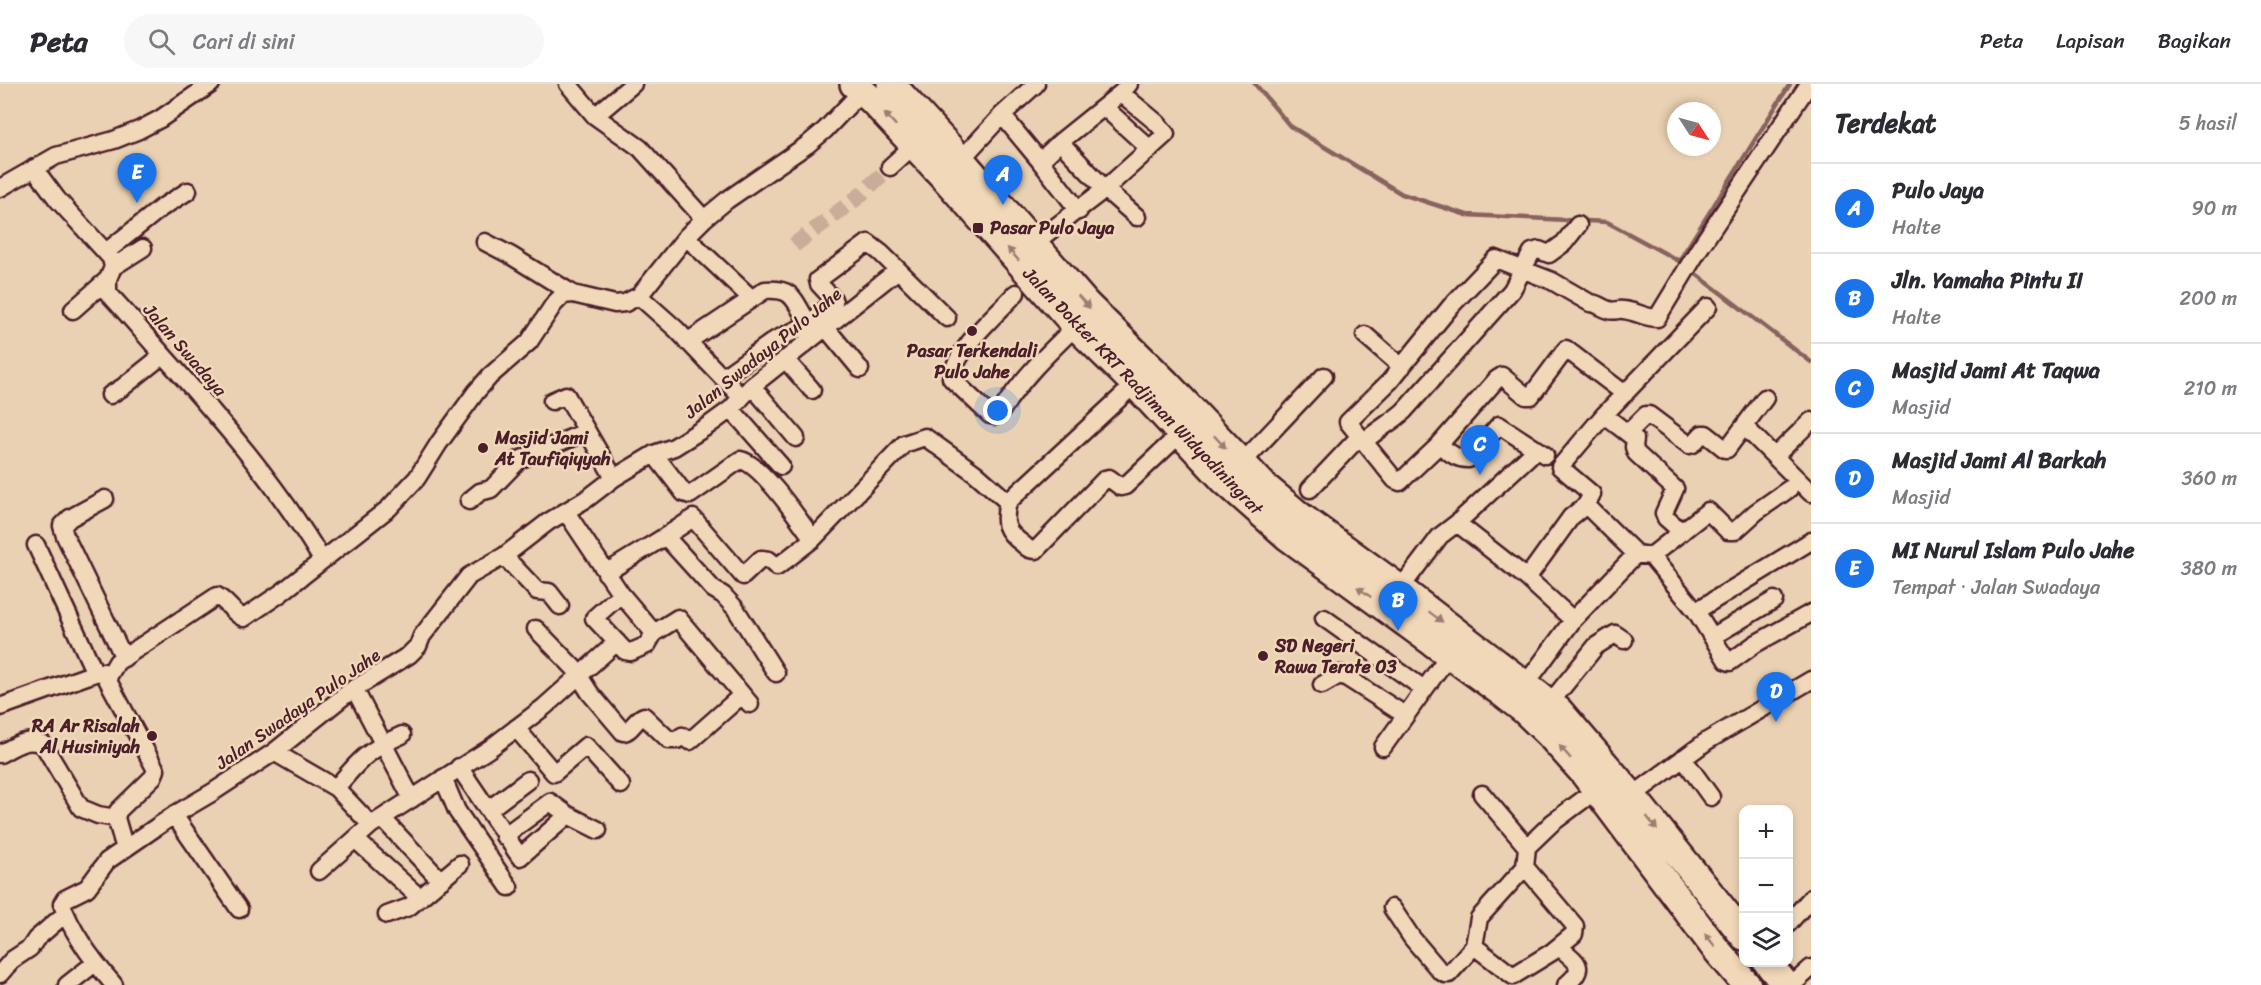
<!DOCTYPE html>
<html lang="id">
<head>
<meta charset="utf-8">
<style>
	body { margin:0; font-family:Sriracha,sans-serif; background:#f7f7f7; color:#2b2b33 }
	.controls { position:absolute; right:18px; bottom:18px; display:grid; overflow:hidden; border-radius:12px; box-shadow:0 3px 9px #0003 }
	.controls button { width:54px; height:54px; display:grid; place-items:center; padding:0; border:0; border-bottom:2px solid #e1e1e2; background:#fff; color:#2b2b33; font:30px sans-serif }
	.compass { position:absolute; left:1667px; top:18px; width:54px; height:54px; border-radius:50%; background:#fff; box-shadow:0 3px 9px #0003; rotate:126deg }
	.you { position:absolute; left:998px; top:327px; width:21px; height:21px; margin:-15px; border:4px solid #fff; border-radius:50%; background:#1a73e8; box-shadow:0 0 0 9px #1a73e833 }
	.badge { display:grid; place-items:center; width:39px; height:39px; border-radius:50%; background:#1a73e8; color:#fff; font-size:20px; font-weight:700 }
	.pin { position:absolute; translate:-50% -50px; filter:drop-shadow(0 2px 3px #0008) }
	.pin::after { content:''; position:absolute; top:32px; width:21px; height:18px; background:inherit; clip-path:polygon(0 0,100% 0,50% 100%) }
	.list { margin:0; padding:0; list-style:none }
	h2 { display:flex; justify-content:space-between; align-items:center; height:78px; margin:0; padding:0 24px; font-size:26px }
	h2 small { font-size:20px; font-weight:400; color:#7c7c81 }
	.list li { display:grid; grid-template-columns:39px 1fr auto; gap:18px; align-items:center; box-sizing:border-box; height:90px; padding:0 24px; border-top:2px solid #e1e1e2 }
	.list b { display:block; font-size:22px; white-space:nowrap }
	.list p { margin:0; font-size:20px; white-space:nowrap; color:#7c7c81 }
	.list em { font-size:20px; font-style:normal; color:#7c7c81 }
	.icon { flex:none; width:33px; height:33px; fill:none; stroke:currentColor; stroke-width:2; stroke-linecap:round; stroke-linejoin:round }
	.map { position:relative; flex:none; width:1811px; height:901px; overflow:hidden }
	header { display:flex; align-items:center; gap:36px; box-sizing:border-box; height:84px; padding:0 30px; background:#fff; border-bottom:2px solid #e1e1e2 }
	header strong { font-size:28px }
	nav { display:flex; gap:33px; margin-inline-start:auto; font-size:21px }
	.search { width:420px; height:54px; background:#f7f7f7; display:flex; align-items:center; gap:15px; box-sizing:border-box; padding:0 21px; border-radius:33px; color:#7c7c81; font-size:22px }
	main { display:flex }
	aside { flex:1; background:#fff }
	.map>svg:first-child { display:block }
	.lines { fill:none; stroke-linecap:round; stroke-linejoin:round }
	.stream { stroke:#87625f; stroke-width:4.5 }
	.minor-tunnel { stroke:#caad98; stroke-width:16; stroke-dasharray:16 8; stroke-linecap:butt }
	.minor-casing { stroke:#4a1f2b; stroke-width:21 }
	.primary-casing { stroke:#4a1f2b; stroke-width:32 }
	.minor { stroke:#f1d8b9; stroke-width:16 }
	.primary { stroke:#f1d8b9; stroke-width:27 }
	.oneway { fill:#9e7c72 }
	.poi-dot { fill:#4a1f2b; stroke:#f1d8b9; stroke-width:2 }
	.labels { text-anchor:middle; stroke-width:5; stroke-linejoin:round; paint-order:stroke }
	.poi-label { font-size:18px; font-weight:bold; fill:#4a1f2b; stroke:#f1d8b9; text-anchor:start }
	.street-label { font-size:18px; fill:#4a1f2b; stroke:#f1d8b9 }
</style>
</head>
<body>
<header>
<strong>Peta</strong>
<div class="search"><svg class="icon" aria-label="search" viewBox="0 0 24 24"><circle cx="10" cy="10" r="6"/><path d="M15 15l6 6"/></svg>Cari di sini</div>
<nav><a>Peta</a><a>Lapisan</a><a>Bagikan</a></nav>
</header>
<main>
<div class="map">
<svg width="1811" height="901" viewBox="0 0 1811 901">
	<rect width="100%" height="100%" fill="#ead1b3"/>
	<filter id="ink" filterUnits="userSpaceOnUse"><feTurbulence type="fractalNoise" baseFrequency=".0167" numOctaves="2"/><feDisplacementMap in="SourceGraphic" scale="12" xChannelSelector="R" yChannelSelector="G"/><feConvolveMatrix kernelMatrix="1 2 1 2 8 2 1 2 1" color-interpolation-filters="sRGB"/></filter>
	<g filter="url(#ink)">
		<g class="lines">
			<path class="stream" d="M 1255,0 L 1290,42 L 1402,110 L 1467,131 L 1607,138 L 1679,177 L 1811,278
				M 1679,177 L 1790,0"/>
			<path class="minor-tunnel" d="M 794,161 L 857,114 L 890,83"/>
			<g class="minor-casing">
				<path id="minor" d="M 568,0 L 595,32 L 640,64 L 704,135
					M 1121,9 L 1157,39 L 1166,50 L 1105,105 L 1137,133
					M 1104,23 L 1150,65
					M 1002,31 L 1040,77 L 1060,58
					M 595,32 L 633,0
					M 1040,77 L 1079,127
					M 955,82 L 1002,31 L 1036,0
					M 890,83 L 914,61
					M 34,84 L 57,115 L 111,174 L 113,183 L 108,195 L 108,209 C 127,229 144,250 163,271 C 220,335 278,401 322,476
					M 0,104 L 56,72 L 114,56 L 139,46 L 160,35 L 211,0
					M 686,153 L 751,214
					M 485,158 L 510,171 L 573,210
					M 1033,160 L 1105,105 L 1060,58 L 1121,9 L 1129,0
					M 106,168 L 161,124 L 188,107
					M 113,183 L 143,164
					M 1016,209 C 995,232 957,263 951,294 L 956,299 L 990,331 L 995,332 L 1000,329 C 1021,295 1048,269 1076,242
					M 639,212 L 676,245 L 741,313
					M 73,226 L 108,195
					M 826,244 L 860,285
					M 1365,251 L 1402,283
					M 687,258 L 765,206 C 796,204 793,217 809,240
					M 785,275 L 812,306
					M 723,293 L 775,256 L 809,240 L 834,218 L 833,215 L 819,200 L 818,196 L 868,159 L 881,169 L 947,234
					M 1135,300 L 1008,418 C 1003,439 1005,447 1023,460 C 1027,464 1029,466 1036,466 L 1105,395 L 1109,394 L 1121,403 L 1125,402 L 1179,351
					M 752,302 L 796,354
					M 110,311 L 123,303 L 163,271
					M 552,317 L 566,311 L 614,394
					M 731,325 L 781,382
					M 1604,331 L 1635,355 L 1634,363 L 1636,369 L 1675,405 L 1664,429 L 1666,434 L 1682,448
					M 1744,342 L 1811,409
					M 1628,349 L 1646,331 L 1649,331 L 1689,361 L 1693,360 L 1702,350 L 1706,350 L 1725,365 L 1727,365 L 1765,314
					M 1365,357 C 1378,345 1391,339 1404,327 L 1512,206 L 1532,168 L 1539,166 L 1549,170 L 1564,159 L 1578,141
					M 1439,361 L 1497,295 L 1502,292 L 1526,312 L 1531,312 L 1566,265 L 1625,310
					M 654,370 L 684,409 L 690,411 L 740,376 C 761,379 800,437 813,455
					M 1545,371 L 1499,341 L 1469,375 C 1457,376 1449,368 1439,361 L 1400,398 L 1395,396 L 1348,338 L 1390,297 L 1451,222 L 1496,175 L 1552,197 L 1590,219 C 1598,219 1601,224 1609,226 C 1614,228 1618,225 1623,226 C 1636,227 1645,234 1657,234 L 1699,165 L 1809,0
					M 1775,372 L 1811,337
					M 1241,380 L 1324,292
					M 1310,405 L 1360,352
					M 105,415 L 70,434 L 62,442 L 65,452 L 124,574
					M 469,417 L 480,408 L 491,405 L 519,376 L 585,348
					M 1586,421 L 1592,410 L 1560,383 L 1604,331 L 1708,223
					M 566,428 L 621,510 L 654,549
					M 1457,439 L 1527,494 L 1573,536
					M 666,453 L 713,505 L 723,511 L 735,524 L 776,589
					M 36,461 L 95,589
					M 504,472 L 537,507 L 549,508 L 560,522
					M 1651,472 L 1696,527 L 1727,577 L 1730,578 L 1755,560 L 1811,529
					M 606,489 C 635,470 665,454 693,434 L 743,492 L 761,475 L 769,476 L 777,483 L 813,455 L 904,360 L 925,353 L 975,389 L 1008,418
					M 1527,494 L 1571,433 L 1586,421 L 1636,470
					M 1400,505 L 1440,452 L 1457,439 L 1537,365
					M 621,510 L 594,534 L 625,567 L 631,568 L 647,561 L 654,549 L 678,534 L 750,620
					M 1696,527 L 1811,457
					M 1324,534 L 1424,605
					M 536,545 L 574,584 L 590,609 L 623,648 C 632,647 635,635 644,632 L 669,656 L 677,656 L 682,652 L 690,657 L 742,611
					M 1712,553 L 1774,516
					M 1322,601 L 1341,590 L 1405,631
					M 1525,601 L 1573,536 L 1636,470 L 1651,472 L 1708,427 L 1728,447 L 1735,447 L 1756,428 L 1789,405
					M 354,604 L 412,715
					M 1550,619 L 1596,562 L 1615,550 L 1624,556
					M 0,623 L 95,589 L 104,588
					M 516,644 L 554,689 L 586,662 L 621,701
					M 1383,663 L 1449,571
					M 274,668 L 336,704 L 371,741
					M 0,670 C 15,662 26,653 43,660 L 81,724 L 98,731 L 116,734
					M 1683,674 L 1711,713
					M 459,683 L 520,773 L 568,731
					M 443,694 L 457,727 L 509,803
					M 336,704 C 359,676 368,666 402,651
					M 1482,710 L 1527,763
					M 1632,712 L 1707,657 L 1811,596
					M 488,726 L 528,696
					M 174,731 L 239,825
					M 382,734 L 441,797
					M 504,752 L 550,718 L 568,731 L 598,746
					M 355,755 L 420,814
					M 125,765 L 116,734 L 118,727 L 153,693 L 156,686 L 107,595 L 117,578 L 217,512 C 228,518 233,530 244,534 L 281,509 L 389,424 L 417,394 L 439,359 L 476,308 L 490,292 L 529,258 L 554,220 L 563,211 L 573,210 L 615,220 L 625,219 L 639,212 L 686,153 L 704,135 L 727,116 L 807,61 L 825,46 L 862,7
					M 319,787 L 371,741 L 489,665 L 544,623 L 617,558
					M 1392,824 L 1412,854 L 1440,887 L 1445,890 L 1449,890 L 1474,862 L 1479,834 L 1525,783 L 1527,763 L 1552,739 L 1596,706
					M 387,831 L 409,823 L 460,780
					M 1788,840 L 1811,814
					M 1474,862 L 1513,892 L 1552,868 L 1574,850 L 1575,842 L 1525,783
					M 1559,863 C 1578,879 1587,883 1566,901
					M 0,890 L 12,876 L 30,864 L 36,855 L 65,830
					M 67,901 L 95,879
					M 114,901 C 94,878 72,850 62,820 L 65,815 L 87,804 L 107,777 L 174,731 L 213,708 L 274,668 L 349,608 L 409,571 L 418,562 L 422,552 L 469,492 L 504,472 L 548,438 L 588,414 L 614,394 L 654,370 L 674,363 L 709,341 L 731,325 L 752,302 L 898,186
					M 1792,901 L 1811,884"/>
			</g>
			<g class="primary-casing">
				<path id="primary" d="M 854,0 L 873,17 L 944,93 L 1076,242 L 1135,300 L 1225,397 L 1287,452 L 1501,608 L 1524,626 L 1549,650 L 1583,688 L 1715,864 L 1747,901
					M 891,0 L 961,76 L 1086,220 L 1166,299 L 1264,402 L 1301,433 L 1400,505 L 1559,627 L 1632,712 L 1744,852
					M 1767,878 L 1786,901"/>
			</g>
			<use href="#minor" class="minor"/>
			<use href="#primary" class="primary"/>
		</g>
		<defs><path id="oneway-solid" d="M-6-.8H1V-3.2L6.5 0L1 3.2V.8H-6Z" transform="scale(1.5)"/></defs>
		<g class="oneway">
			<use href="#oneway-solid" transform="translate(890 35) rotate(-133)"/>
			<use href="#oneway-solid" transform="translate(1013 170) rotate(-131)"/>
			<use href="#oneway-solid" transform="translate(1084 218) rotate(47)"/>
			<use href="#oneway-solid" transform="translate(1220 358) rotate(47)"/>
			<use href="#oneway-solid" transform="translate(1364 508) rotate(-144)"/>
			<use href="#oneway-solid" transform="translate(1436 533) rotate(37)"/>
			<use href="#oneway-solid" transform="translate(1565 668) rotate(-131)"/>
			<use href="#oneway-solid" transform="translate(1652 739) rotate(52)"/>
			<use href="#oneway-solid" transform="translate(1710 856) rotate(-127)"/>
		</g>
	</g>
	<g class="poi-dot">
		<rect x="972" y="138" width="12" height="12" rx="3"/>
		<circle cx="972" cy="247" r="6"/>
		<circle cx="483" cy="364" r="6"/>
		<circle cx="1263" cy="572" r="6"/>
		<circle cx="152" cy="652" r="6"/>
	</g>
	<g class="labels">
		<g class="poi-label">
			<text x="990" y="150">Pasar Pulo Jaya</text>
			<text x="972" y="273" text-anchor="middle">Pasar Terkendali<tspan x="972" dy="21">Pulo Jahe</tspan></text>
			<text x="495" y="360">Masjid Jami<tspan x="495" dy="21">At Taufiqiyyah</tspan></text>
			<text x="1275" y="568">SD Negeri<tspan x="1275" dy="21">Rawa Terate 03</tspan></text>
			<text x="140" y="648" text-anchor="end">RA Ar Risalah<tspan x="140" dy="21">Al Husiniyah</tspan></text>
		</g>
		<g class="street-label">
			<text transform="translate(185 266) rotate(49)" y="6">Jalan Swadaya</text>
			<text transform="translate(763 269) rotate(-39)" y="6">Jalan Swadaya Pulo Jahe</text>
			<text transform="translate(1143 307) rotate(46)" y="6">Jalan Dokter KRT Radjiman Widyodiningrat</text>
			<text transform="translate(298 625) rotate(-35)" y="6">Jalan Swadaya Pulo Jahe</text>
		</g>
	</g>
</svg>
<div class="controls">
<button>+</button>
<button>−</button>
<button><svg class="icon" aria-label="layers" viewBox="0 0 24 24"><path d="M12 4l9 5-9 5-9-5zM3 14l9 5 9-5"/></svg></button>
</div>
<svg class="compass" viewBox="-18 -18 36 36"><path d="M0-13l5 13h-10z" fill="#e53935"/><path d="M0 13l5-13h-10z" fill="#7c7c81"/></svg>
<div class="you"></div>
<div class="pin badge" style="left:1003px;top:121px">A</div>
<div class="pin badge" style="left:1398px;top:547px">B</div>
<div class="pin badge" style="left:1480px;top:391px">C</div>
<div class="pin badge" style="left:1776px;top:638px">D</div>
<div class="pin badge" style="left:137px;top:119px">E</div>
</div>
<aside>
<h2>Terdekat<small>5 hasil</small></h2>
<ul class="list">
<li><span class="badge">A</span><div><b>Pulo Jaya</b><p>Halte</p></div><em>90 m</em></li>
<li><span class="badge">B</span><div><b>Jln. Yamaha Pintu II</b><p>Halte</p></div><em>200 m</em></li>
<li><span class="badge">C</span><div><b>Masjid Jami At Taqwa</b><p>Masjid</p></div><em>210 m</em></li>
<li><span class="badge">D</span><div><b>Masjid Jami Al Barkah</b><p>Masjid</p></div><em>360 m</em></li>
<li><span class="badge">E</span><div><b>MI Nurul Islam Pulo Jahe</b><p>Tempat · Jalan Swadaya</p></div><em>380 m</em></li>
</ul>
</aside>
</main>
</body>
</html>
